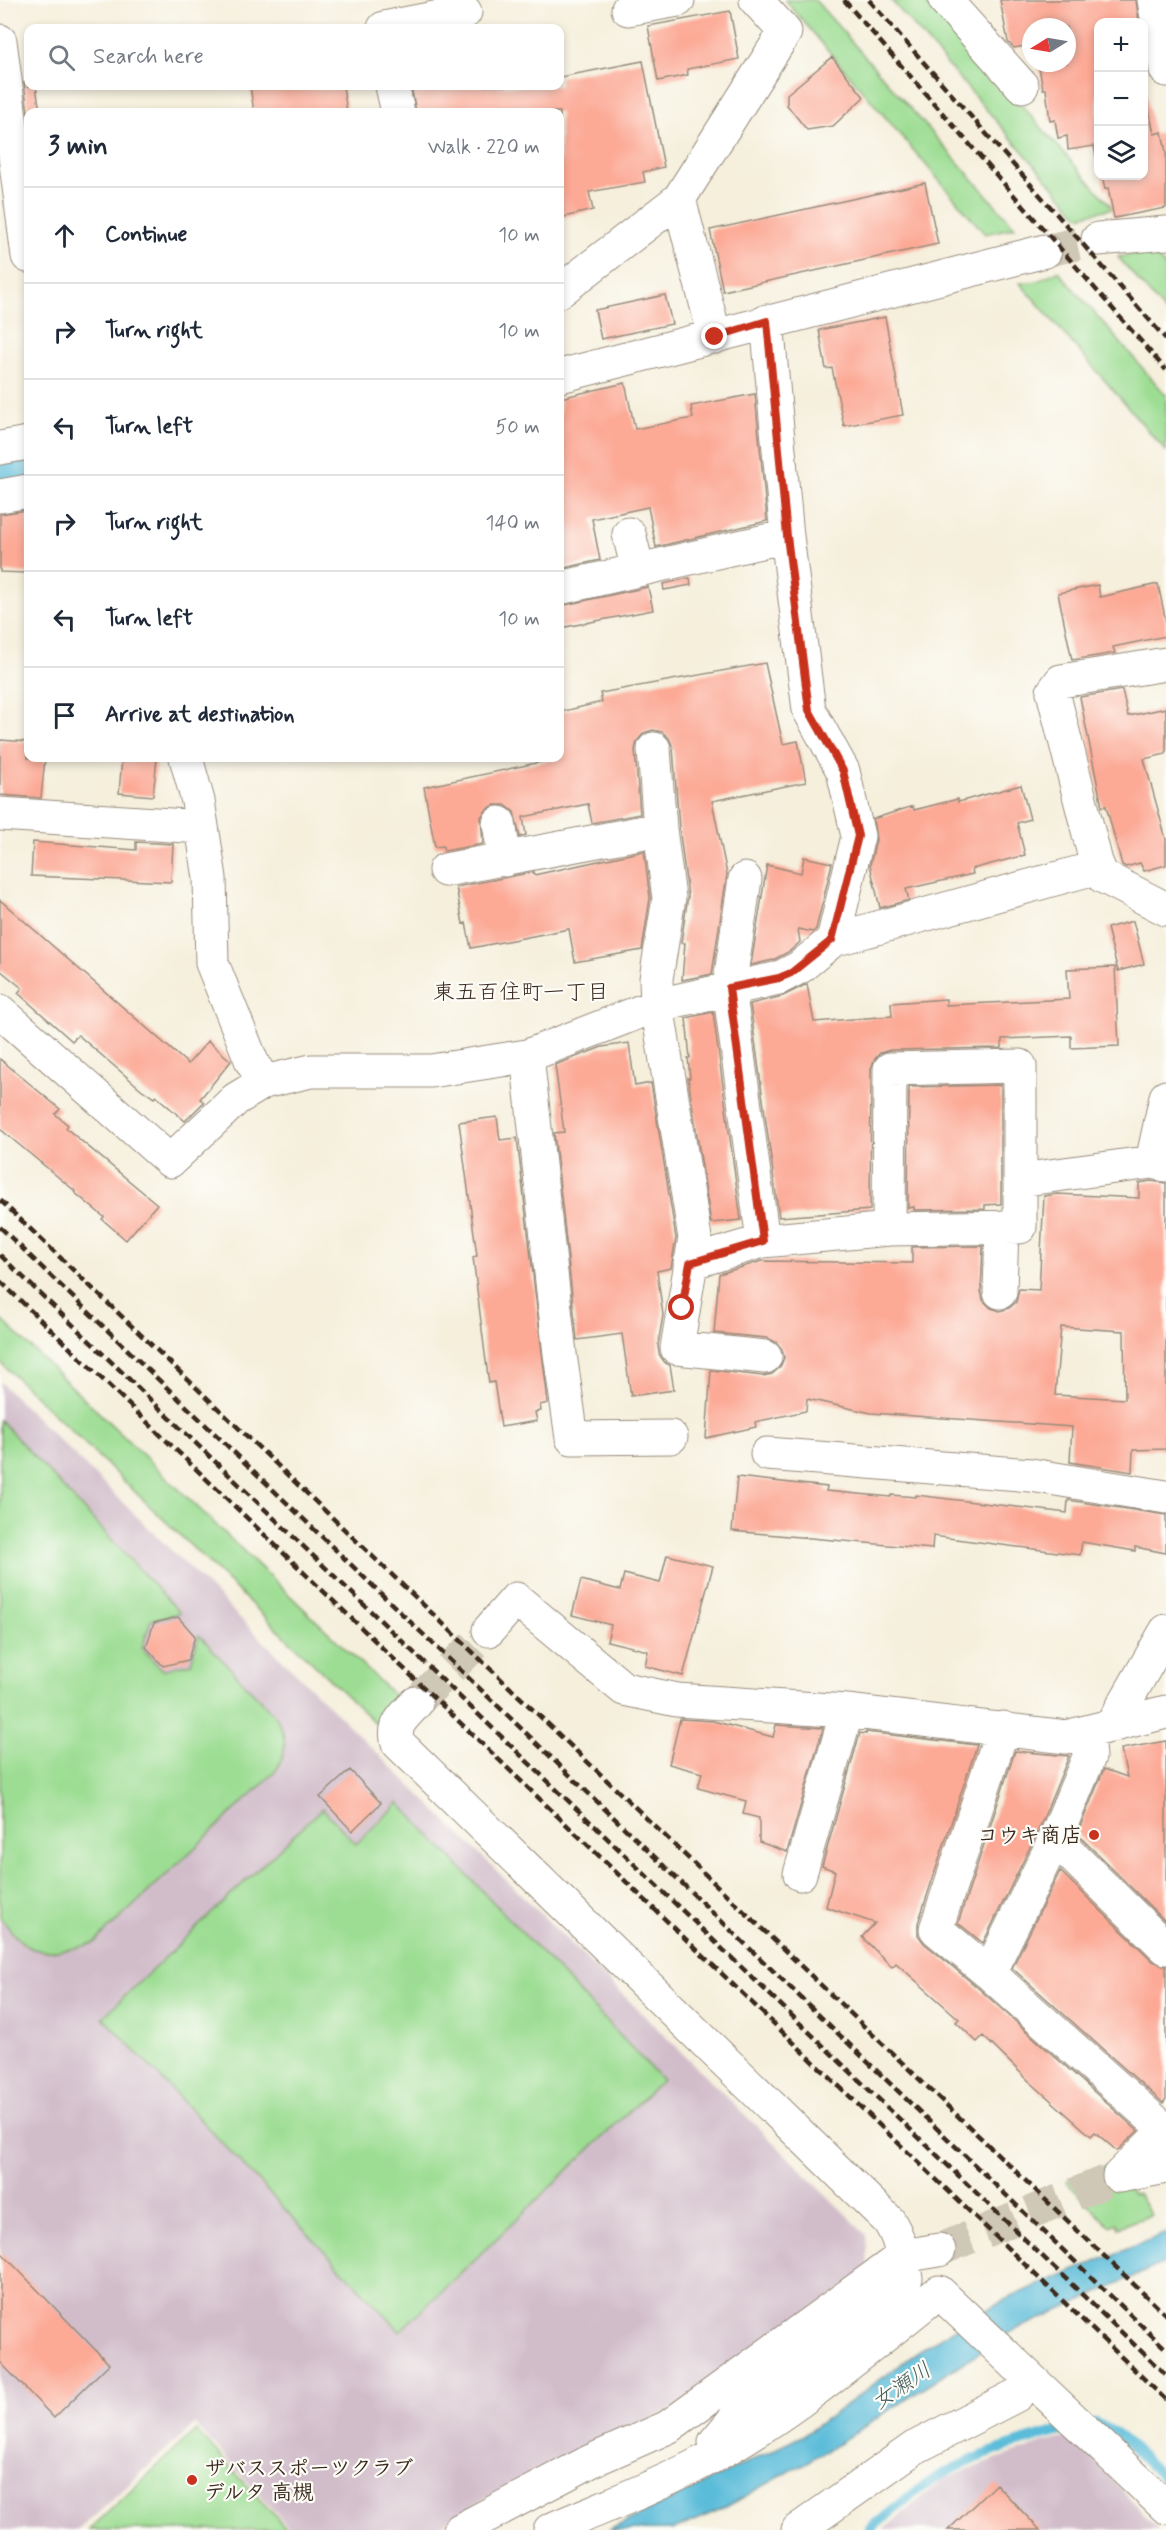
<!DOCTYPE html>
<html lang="en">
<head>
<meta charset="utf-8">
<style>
	body { margin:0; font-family:Mynerve,"Klee One",sans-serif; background:#f2f2f3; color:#1f2937 }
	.controls { position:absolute; right:18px; top:18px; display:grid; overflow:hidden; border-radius:12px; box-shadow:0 3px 9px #0003 }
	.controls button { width:54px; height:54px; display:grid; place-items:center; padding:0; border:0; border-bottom:2px solid #e0e1e3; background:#fff; color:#1f2937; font:30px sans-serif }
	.compass { position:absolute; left:1022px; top:18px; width:54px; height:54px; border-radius:50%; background:#fff; box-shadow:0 3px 9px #0003; rotate:259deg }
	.stop { position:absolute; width:18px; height:18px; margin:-14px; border:4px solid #c8321e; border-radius:50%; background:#fff }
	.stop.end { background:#c8321e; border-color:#fff; box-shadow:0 2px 6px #0008 }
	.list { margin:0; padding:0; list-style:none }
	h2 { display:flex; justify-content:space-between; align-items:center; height:78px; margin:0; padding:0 24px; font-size:26px }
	h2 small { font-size:20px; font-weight:400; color:#747a83 }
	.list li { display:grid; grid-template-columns:39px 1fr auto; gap:18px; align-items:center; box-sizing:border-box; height:96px; padding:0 24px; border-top:2px solid #e0e1e3 }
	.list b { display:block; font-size:22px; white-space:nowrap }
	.list em { font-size:20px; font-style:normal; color:#747a83 }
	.icon { flex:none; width:33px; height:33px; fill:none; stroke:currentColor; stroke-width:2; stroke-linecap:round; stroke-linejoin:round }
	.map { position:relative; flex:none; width:1166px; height:2530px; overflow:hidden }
	.search { position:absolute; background:#fff; box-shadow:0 3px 9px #0003; left:24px; top:24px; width:540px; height:66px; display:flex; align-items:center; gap:15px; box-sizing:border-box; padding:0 21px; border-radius:12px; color:#747a83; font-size:22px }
	.panel { position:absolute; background:#fff; box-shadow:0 3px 9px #0003; left:24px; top:108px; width:540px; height:654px; border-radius:12px }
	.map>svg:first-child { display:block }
	.industrial { fill:#d1bdca }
	.green { fill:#9cdd93; stroke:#6c8458; stroke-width:1.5 }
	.water { fill:#5abcd9; stroke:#4a737c; stroke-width:1.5 }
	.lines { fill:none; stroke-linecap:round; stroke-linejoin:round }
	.stream { stroke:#5abcd9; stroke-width:10 }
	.river { stroke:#5abcd9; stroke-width:64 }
	.building { fill:#fca995; fill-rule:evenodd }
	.minor-tunnel { stroke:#d0c8b6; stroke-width:33; stroke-dasharray:33 16; stroke-linecap:butt }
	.minor-casing { stroke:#988c7d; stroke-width:35 }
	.minor { stroke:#fff; stroke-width:33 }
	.rail { stroke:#3b2a1e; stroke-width:4.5; stroke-dasharray:9 4.5; stroke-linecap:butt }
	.route { stroke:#c8321e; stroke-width:8 }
	.poi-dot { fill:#c8321e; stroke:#fdfcf7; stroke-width:2 }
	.labels { text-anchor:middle; stroke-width:4.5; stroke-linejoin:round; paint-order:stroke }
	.poi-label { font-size:21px; font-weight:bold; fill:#3b2a1e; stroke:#fdfcf7; text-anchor:end }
	.neighbourhood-label { font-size:22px; fill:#3b2a1e; stroke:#fdfcf7 }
	.water-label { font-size:22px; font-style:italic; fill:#465d5f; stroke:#fdfcf7 }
</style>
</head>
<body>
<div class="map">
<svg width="1166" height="2530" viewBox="0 0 1166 2530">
	<rect width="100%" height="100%" fill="#fdfcf7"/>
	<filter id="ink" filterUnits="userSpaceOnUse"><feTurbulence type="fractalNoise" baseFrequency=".0167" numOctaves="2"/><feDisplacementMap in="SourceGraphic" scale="12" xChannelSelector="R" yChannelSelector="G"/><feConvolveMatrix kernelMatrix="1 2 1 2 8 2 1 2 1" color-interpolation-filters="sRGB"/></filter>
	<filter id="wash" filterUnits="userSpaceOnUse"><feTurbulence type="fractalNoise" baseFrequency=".008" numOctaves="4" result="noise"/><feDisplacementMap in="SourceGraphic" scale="24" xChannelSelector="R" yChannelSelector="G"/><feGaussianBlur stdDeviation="1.35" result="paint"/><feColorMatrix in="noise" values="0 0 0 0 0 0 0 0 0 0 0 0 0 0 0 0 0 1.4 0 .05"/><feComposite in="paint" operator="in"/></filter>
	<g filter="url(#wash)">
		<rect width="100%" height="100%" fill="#f5efdc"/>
		<path class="industrial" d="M 0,1382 L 866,2234 L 868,2269 L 690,2401 L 501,2490 L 432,2530 L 291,2530 L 195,2424 L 78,2530 L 0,2530 Z
			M 1073,2436 L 1158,2530 L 883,2530 L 944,2479 L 1042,2443 Z"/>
		<path class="green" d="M 785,0 L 815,0 L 1015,227 L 985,234 Z
			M 891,0 L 928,0 L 1113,208 L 1079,216 Z
			M 1150,251 L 1166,267 L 1166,313 L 1118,257 Z
			M 1058,271 L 1166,395 L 1166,451 L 1020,283 L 1038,281 Z
			M 0,1318 L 398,1699 L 376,1724 L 0,1362 Z
			M 0,1420 L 180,1613 L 151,1620 L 142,1648 L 162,1670 L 191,1663 L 199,1635 L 276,1717 C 288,1737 288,1755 274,1773 L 94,1943 C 75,1949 45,1957 27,1946 C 17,1940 8,1926 0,1918 Z
			M 399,1803 L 662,2080 L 400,2331 L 103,2017 L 322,1808 L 356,1844 Z
			M 1105,2166 L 1134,2195 L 1138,2194 L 1151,2215 L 1119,2227 L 1117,2223 L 1110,2226 L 1066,2181 Z
			M 196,2430 L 288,2530 L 89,2530 Z"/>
		<path class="water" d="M 1166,2233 L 1166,2262 L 1009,2333 L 826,2451 L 726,2507 L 673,2530 L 609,2530 L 804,2435 L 925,2347 L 988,2309 L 1014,2295 Z"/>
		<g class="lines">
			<path class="stream" d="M 1095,2423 C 1123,2434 1145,2460 1166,2481
				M 869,2530 C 893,2511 916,2489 943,2474 C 984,2452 1029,2438 1074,2428"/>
			<path class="river" d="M 0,479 L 28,474"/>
		</g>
		<g id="blocks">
			<path class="building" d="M 1000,0 L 1136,0 L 1139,22 L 1098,22 L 1098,166 L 1094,146 L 1068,150 L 1067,136 L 1058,138 L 1055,120 L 1050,121 L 1046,89 L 1043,89 L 1038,63 L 1067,63 L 1067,27 L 1031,27 L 1031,45 L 1014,48 L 1008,42 Z
				M 730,11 L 739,59 L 687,69 L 688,75 L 658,81 L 648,26 Z
				M 832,57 L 864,97 L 833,126 L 807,130 L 787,105 L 787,94 Z
				M 643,61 L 664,167 L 643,172 L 645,182 L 589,192 L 593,210 L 560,218 L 560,112 L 416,112 L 411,86 L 560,86 L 560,77 Z
				M 1143,80 L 1154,134 L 1162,132 L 1166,152 L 1166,208 L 1114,218 L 1108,188 L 1105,189 L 1102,176 L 1143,176 Z
				M 28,81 L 28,86 L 36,86 L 40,112 L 28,112 L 24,82 Z
				M 250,86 L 343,86 L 347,112 L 254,112 Z
				M 925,183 L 938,244 L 723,291 L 710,230 Z
				M 665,295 L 672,324 L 601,339 L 595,310 Z
				M 885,317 L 903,415 L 844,426 L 832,368 L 826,369 L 819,330 Z
				M 625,383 L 635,429 L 693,418 L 691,406 L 755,394 L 767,521 L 656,547 L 648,507 L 592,519 L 600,560 L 560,569 L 560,398 Z
				M 28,510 L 28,573 L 0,572 L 0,514 Z
				M 690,578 L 691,585 L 664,590 L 663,584 Z
				M 1158,584 L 1166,622 L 1166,636 L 1113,647 L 1115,653 L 1072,660 L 1058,593 L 1098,585 L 1100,597 Z
				M 648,587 L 653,610 L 560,628 L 560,606 Z
				M 765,663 L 783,744 L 798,741 L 806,782 L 712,801 L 727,874 L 712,974 L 682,980 L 685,943 L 681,943 L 688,896 L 679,827 L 673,748 L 669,738 L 662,732 L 653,730 L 644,733 L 637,741 L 635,750 L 640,814 L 592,823 L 588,804 L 523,817 L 526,835 L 520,837 L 514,812 L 505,805 L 495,805 L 487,809 L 481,817 L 483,844 L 444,851 L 443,846 L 435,847 L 424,787 L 560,758 L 560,712 L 602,702 L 600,693 Z
				M 1122,690 L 1128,716 L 1166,708 L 1166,754 L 1144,759 L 1166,839 L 1166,865 L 1144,871 L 1140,863 L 1126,867 L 1122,865 L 1106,806 L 1102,807 L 1080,697 Z
				M 0,740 L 28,742 L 28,758 L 45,758 L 41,798 L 0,795 Z
				M 122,758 L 157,758 L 153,796 L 119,793 Z
				M 1021,785 L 1030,819 L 1017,823 L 1025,855 L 972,869 L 973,874 L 906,889 L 909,900 L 880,908 L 870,865 L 876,840 L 873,819 L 913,806 L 914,810 L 958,799 L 958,802 Z
				M 33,842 L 136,850 L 136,842 L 173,844 L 171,882 L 31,876 Z
				M 644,851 L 650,898 L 642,950 L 575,962 L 569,929 L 471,948 L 466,923 L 463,924 L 456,887 L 534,872 L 534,875 Z
				M 804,857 L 832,863 L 816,929 L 813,932 L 798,929 L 800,942 L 790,951 L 773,960 L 751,965 L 767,865 L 801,873 Z
				M 0,900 L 188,1064 L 208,1041 L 231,1061 L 200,1099 L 204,1102 L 185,1121 L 156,1096 L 154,1098 L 141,1089 L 78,1035 L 72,1041 L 18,993 L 22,988 L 0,970 Z
				M 1133,921 L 1144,964 L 1118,971 L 1107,928 Z
				M 1115,967 L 1119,1046 L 1071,1048 L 1071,1036 L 1002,1039 L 1002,1048 L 890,1050 L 880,1053 L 874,1060 L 871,1069 L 870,1210 L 779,1217 L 750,1004 L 783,996 L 807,984 L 814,1022 L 892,1016 L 891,1003 L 946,999 L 946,1005 L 1069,999 L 1067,969 Z
				M 713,1012 L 741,1220 L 711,1223 L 688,1078 L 690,1078 L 688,1058 L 690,1058 L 686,1018 Z
				M 629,1043 L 635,1086 L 651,1083 L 676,1238 L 671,1268 L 657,1271 L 663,1315 L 658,1345 L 659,1354 L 665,1363 L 670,1365 L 674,1390 L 631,1396 L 622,1334 L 577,1340 L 554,1133 L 564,1132 L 555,1065 L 602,1047 Z
				M 0,1059 L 60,1109 L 55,1114 L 68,1125 L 66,1128 L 157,1204 L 126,1240 L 102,1219 L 104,1217 L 74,1192 L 75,1191 L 0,1129 Z
				M 1001,1085 L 1001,1204 L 985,1205 L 985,1209 L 914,1210 L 914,1207 L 908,1208 L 909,1087 Z
				M 497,1117 L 500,1140 L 517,1138 L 548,1403 L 540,1405 L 541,1411 L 535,1412 L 537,1421 L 501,1427 L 494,1382 L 489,1383 L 485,1354 L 473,1257 L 477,1256 L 459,1122 Z
				M 1151,1181 L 1166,1183 L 1166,1449 L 1133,1450 L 1132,1472 L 1070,1462 L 1072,1427 L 871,1413 L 807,1399 L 806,1411 L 755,1422 L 756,1427 L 706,1438 L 711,1370 L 763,1376 L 772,1374 L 780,1367 L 784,1358 L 782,1349 L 776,1342 L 767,1338 L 714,1333 L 719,1274 L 762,1261 L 912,1263 L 912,1247 L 983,1246 L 981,1291 L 983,1300 L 991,1308 L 1000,1311 L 1009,1308 L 1016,1302 L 1019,1289 L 1039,1290 L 1044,1196 L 1057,1194 L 1139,1198 L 1139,1183 ZM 1061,1327 L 1124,1331 L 1125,1399 L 1055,1395 Z
				M 737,1477 L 827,1487 L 826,1491 L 891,1497 L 891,1495 L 916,1497 L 916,1495 L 1067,1513 L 1068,1500 L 1166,1515 L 1166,1553 L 1135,1547 L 1135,1551 L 1082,1542 L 1080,1555 L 933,1536 L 932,1549 L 732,1531 Z
				M 667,1555 L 713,1566 L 683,1676 L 645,1666 L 648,1651 L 607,1641 L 611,1625 L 572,1615 L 581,1580 L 620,1590 L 624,1574 L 660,1583 Z
				M 178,1617 L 195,1636 L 188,1660 L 163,1666 L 146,1647 L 154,1623 Z
				M 680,1719 L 713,1721 L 773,1737 L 776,1725 L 823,1728 L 787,1852 L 759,1842 L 759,1818 L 743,1814 L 746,1801 L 698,1788 L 702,1773 L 669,1764 Z
				M 866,1732 L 977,1745 L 918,1923 L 918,1935 L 924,1943 L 977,1987 L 1138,2131 L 1117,2151 L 1095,2132 L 1091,2136 L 1029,2081 L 983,2036 L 977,2042 L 956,2022 L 959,2019 L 896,1963 L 892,1967 L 862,1937 L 875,1923 L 826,1907 L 835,1871 L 822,1866 L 860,1733 L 866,1734 Z
				M 1166,1741 L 1166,1922 L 1077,1834 L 1104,1769 L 1127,1777 L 1121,1749 Z
				M 1015,1751 L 1069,1756 L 1038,1831 L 983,1943 L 958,1923 Z
				M 350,1770 L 381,1803 L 352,1831 L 320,1797 Z
				M 1060,1871 L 1153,1961 L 1166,1966 L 1166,2099 L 1163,2103 L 1012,1968 Z
				M 0,2251 L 109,2364 L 54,2418 L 0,2362 Z
				M 996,2484 L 1040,2530 L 948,2530 Z"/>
		</g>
	</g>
	<g filter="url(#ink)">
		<use href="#blocks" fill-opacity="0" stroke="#988c7d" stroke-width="1.5"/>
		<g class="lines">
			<path class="minor-tunnel" d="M 1045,251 L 1098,239
				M 416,1703 L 489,1630
				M 939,2250 L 1119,2176"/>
			<g class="minor-casing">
				<path id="minor" d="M 945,0 L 1022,86
					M 1154,0 L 1166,70
					M 628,9 L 678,0
					M 384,28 L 465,12
					M 0,41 L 28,256
					M 392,86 L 398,112
					M 679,199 L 715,337
					M 1098,239 L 1166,233
					M 560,291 L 679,199 L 785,32 L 756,0
					M 767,321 L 787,536 L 809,710 L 843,771 L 858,836 L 833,940
					M 560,376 L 1045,251
					M 0,448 L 28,443
					M 0,496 L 28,491
					M 629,534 L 638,570
					M 560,588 L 787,536
					M 1166,664 L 1061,681 L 1053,692 L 1096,862 L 1102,876 L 1166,909
					M 654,749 L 660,829 L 669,898 L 656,979 L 657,1005 L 695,1238 L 677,1348 L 765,1357
					M 186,758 L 198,801 L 210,878 L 212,963 L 252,1062 L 264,1082 L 311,1071 L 431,1071 L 527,1056 L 657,1005 L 779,978 L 800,967 L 833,940 L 1084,871 L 1096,862
					M 0,814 L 202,827
					M 499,823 L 505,860
					M 445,870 L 660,829
					M 745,879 L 729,988 L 763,1241
					M 0,1011 L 170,1161 L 236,1099 L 264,1082
					M 527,1056 L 560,1354 L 572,1438 L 671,1437
					M 1152,1162 L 1166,1097
					M 1020,1180 L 1152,1162 L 1166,1165
					M 690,1263 L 763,1241 L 889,1229 L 1020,1227 L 1020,1066 L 890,1069 L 889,1229
					M 1000,1292 L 1002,1227
					M 767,1454 L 1031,1475 L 1166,1497
					M 489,1630 L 516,1599 L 624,1689 L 677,1700 L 847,1711 L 1066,1737 L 1166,1712
					M 416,1703 C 404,1717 392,1724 398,1743 L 889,2221 C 902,2242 906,2262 897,2286
					M 1112,1725 L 1166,1631
					M 1087,1733 L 1089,1757 L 1055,1839 L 989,1973 L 1165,2130
					M 1055,1839 L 1166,1948
					M 800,1874 L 847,1711
					M 989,1973 L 936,1929 L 1003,1728
					M 1119,2176 L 1166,2129
					M 1119,2176 L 1166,2167
					M 715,2442 L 736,2417 L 906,2278
					M 460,2530 L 591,2461 L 668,2427 L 903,2256 L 939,2250
					M 550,2530 C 598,2509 647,2491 693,2467 C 783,2422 861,2354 939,2292 L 1166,2507
					M 798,2530 L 914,2448 L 1017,2395"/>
			</g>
			<use href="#minor" class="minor"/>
			<path class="rail" d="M 844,0 L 1166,370
				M 869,0 L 1166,339
				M 0,1200 L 1166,2315
				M 0,1227 L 1166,2349
				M 0,1255 L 1166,2375
				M 0,1281 L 1166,2400"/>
		</g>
	</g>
	<g class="lines" filter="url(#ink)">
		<path class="route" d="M 682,1308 L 690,1263 L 763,1241 L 729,988 L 779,978 L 791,973 L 832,940 L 858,836 L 843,771 L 809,710 L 787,536 L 767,321 L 715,337"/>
	</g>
	<g class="poi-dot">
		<circle cx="1094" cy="1835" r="6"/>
		<circle cx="192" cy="2480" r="6"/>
	</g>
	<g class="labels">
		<g class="poi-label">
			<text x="1082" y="1842">コウキ商店</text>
			<text x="204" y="2475" text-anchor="start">ザバススポーツクラブ<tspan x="204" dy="24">デルタ 高槻</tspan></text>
		</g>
		<g class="neighbourhood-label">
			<text x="521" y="999">東五百住町一丁目</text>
		</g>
		<g class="water-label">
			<text transform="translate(901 2385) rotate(-34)" y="8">女瀬川</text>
		</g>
	</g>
</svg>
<div class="controls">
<button>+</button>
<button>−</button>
<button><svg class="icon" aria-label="layers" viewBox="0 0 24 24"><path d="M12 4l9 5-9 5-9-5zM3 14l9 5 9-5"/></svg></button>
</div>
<svg class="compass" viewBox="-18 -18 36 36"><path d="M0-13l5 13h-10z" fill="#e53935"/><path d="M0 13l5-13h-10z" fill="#747a83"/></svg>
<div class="stop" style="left:682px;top:1308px"></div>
<div class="stop end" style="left:715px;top:337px"></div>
<div class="search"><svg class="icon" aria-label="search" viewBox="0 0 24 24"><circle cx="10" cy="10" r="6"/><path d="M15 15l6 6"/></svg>Search here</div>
<section class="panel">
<h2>3 min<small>Walk · 220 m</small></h2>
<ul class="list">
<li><svg class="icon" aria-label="ahead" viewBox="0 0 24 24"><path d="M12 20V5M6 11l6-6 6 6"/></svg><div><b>Continue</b></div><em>10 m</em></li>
<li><svg class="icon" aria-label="right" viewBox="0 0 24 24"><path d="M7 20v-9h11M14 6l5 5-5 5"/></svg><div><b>Turn right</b></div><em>10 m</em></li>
<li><svg class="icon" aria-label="left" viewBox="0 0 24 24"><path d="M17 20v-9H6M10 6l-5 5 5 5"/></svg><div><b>Turn left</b></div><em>50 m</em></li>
<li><svg class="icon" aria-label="right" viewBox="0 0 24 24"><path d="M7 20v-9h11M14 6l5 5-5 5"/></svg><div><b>Turn right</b></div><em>140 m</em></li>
<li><svg class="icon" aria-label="left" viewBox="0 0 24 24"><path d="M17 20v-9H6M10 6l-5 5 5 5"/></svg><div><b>Turn left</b></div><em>10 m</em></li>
<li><svg class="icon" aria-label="arrive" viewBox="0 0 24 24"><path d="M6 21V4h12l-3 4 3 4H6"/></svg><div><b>Arrive at destination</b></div></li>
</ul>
</section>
</div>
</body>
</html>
